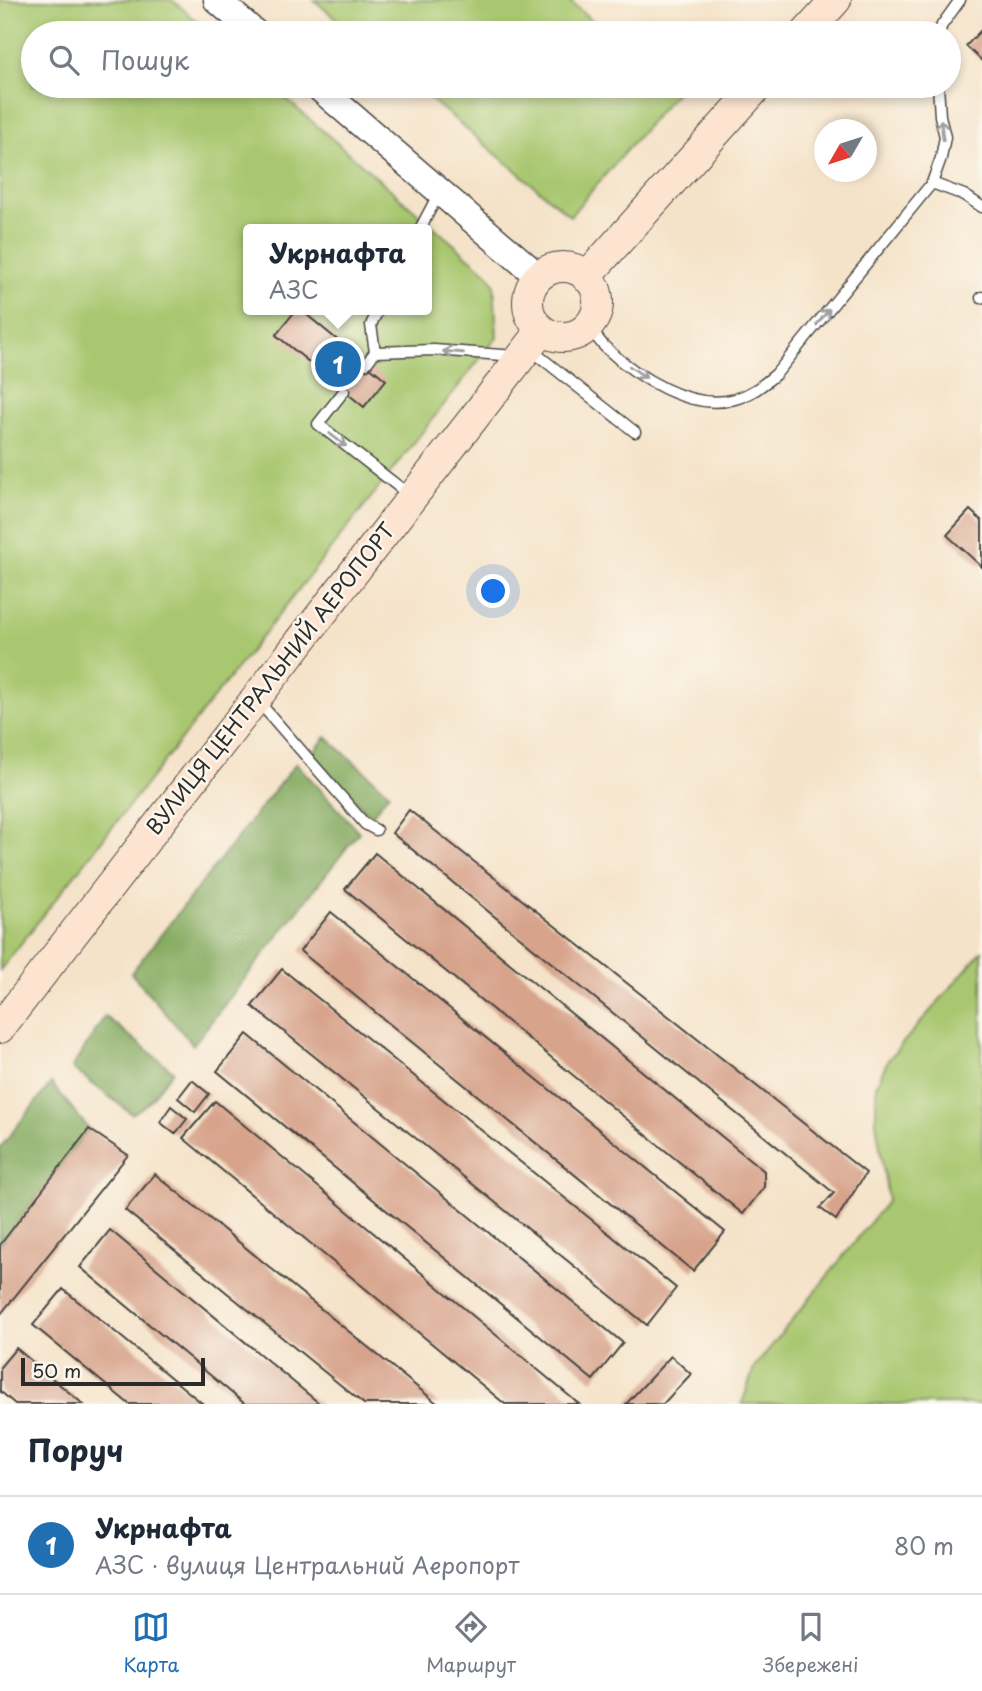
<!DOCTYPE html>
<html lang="uk">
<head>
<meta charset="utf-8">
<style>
	body { margin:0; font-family:"Playpen Sans",sans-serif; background:#f6f6f7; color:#1f2937 }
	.compass { position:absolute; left:814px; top:119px; width:63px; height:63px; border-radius:50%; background:#fff; box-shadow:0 4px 10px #0003; rotate:231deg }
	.scale { position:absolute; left:21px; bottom:18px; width:184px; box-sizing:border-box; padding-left:7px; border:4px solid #2b2b2b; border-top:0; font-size:19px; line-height:24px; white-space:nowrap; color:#2b2b2b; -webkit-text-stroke:5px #fbf7ec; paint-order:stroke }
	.you { position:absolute; left:494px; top:592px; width:24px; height:24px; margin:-18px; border:5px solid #fff; border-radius:50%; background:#1a73e8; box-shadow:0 0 0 10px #1a73e833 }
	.badge { display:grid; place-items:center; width:46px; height:46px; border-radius:50%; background:#1f6fb2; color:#fff; font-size:23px; font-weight:700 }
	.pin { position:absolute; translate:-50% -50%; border:4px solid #fff; box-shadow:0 2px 7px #0006 }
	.popup { position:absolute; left:243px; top:224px; width:189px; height:91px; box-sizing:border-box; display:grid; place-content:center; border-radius:7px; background:#fff; filter:drop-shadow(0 2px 5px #0005); font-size:23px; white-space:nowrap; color:#747a83 }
	.popup b { font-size:26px; color:#1f2937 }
	.popup::after { content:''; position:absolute; left:50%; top:100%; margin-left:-14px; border:14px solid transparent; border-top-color:#fff }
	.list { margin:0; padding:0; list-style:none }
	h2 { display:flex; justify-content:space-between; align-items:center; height:91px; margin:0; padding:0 28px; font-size:30px }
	h2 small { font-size:23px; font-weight:400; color:#747a83 }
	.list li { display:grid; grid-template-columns:46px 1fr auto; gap:21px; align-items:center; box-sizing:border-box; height:98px; padding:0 28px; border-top:2px solid #e0e1e3 }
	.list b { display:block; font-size:26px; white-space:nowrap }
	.list p { margin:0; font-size:23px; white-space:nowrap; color:#747a83 }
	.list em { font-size:23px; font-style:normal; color:#747a83 }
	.icon { flex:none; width:38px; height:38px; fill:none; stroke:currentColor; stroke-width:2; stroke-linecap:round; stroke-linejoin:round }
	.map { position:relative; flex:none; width:982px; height:1404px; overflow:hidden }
	.search { position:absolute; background:#fff; box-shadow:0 4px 10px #0003; left:21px; right:21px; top:21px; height:77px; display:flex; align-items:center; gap:18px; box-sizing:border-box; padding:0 24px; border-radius:38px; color:#747a83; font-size:26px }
	.sheet { height:189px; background:#fff }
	nav { display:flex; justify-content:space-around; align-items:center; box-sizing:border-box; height:98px; border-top:2px solid #e0e1e3; background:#fff; font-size:19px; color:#747a83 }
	nav a { display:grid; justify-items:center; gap:4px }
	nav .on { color:#1f6fb2 }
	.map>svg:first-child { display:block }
	.green { fill:#a8c76f; stroke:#6a794d; stroke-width:2; fill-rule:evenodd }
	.forest { fill:#86ac62; stroke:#586c46; stroke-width:2 }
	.building { fill:#d7a38b }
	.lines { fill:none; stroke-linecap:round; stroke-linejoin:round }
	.service-casing { stroke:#494743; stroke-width:13 }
	.tertiary-casing { stroke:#494743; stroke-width:29 }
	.secondary-casing { stroke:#494743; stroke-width:32 }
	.service { stroke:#fff; stroke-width:10 }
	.tertiary { stroke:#fff; stroke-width:26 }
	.secondary { stroke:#fde4d0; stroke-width:30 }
	.oneway { stroke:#a0a0a0 }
	.labels { text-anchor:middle; stroke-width:5; stroke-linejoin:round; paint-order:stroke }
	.street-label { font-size:21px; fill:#2b2b2b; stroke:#fbf7ec }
</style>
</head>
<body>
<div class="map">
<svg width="982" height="1404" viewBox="0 0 982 1404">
	<rect width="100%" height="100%" fill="#fbf7ec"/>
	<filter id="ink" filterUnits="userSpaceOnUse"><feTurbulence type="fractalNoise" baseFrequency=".0143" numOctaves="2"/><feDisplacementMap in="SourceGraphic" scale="14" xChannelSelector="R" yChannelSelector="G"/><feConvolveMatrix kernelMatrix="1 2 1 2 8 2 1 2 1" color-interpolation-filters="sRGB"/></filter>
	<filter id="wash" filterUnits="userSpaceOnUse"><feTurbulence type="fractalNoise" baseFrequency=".00686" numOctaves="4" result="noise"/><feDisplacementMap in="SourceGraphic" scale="28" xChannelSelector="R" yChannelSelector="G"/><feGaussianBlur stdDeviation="1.57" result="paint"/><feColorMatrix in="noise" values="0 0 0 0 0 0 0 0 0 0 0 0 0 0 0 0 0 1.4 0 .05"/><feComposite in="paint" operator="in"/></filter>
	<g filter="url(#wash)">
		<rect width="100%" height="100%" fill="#f5e3c9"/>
		<path class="green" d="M 0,0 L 172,0 L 211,33 L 33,33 L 33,86 L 271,86 L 487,273 L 494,283 L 497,337 L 0,970 ZM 249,229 L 427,229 L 427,310 L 249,310 Z
			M 314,0 L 568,0 L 607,33 L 353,33 Z
			M 415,86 L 669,86 L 676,92 L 570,216 Z
			M 982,951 L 982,1404 L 742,1404 L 754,1368 L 888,1200 L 876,1122 L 876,1086 L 888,1060 Z"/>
		<path class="forest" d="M 326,737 L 389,793 L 371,817 L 312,754 Z
			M 296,763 L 359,832 L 193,1045 L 131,973 Z
			M 105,1016 L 173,1071 L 148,1103 L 132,1114 L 72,1068 Z
			M 51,1083 L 89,1129 L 0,1245 L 0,1148 Z"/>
		<g id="blocks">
			<path class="building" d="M 982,29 L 982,61 L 966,46 Z
				M 296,310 L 301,310 L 386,380 L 364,407 L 276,335 Z
				M 970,510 L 982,521 L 982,567 L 947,535 Z
				M 409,810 L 866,1173 L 836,1220 L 820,1208 L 834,1193 L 392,833 Z
				M 375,853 L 764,1171 L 764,1187 L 743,1214 L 345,889 Z
				M 331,912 L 725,1232 L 693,1271 L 300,951 Z
				M 282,969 L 676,1288 L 647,1325 L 252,1006 Z
				M 247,1034 L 623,1343 L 593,1380 L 217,1071 Z
				M 192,1080 L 209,1094 L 195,1112 L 178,1098 Z
				M 215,1101 L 579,1404 L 505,1404 L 183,1138 Z
				M 171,1106 L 187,1119 L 175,1134 L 160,1122 Z
				M 89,1129 L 128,1155 L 0,1315 L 0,1245 Z
				M 155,1174 L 438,1404 L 364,1404 L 125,1210 Z
				M 110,1230 L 320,1404 L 245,1404 L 80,1267 Z
				M 63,1289 L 203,1404 L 129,1404 L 33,1325 Z
				M 16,1348 L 83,1404 L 15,1404 L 0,1391 L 0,1367 Z
				M 671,1356 L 691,1374 L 663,1404 L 626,1404 Z"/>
		</g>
	</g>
	<g filter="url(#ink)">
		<use href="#blocks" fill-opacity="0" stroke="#494743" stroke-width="2"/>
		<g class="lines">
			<g class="service-casing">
				<path id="service" d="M 939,33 L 942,25 L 960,0
					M 932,183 L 964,195 L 982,207
					M 420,229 L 440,191
					M 981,298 L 982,297
					M 588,326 C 594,333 599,341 605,347 C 636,376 691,412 735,399 C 752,394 763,385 776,374 L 932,183 L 941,158 L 945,137 L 940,116 L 938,86
					M 530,349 L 635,432
					M 375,352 L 434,350 L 516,356
					M 366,364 L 375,352 L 371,325 L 378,310
					M 344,391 L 318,424 L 412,497
					M 258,701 L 365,824 L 376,830"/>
			</g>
			<g class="tertiary-casing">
				<path id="tertiary" d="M 217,0 L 255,33
					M 317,86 L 539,277"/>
			</g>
			<g class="secondary-casing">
				<path id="secondary" d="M 806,33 L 836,0
					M528 302a35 35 0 1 1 70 0a35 35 0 1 1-70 0Z
					M 586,277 L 758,86
					M 0,1028 L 542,330"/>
			</g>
			<use href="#service" class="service"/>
			<use href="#tertiary" class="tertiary"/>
			<use href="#secondary" class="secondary"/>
		</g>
		<defs><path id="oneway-shaft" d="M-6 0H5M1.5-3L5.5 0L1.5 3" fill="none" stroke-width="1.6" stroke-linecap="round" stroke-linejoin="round" transform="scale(1.75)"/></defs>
		<g class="oneway">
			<use href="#oneway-shaft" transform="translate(942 130) rotate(-97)"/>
			<use href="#oneway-shaft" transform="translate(823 317) rotate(-51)"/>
			<use href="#oneway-shaft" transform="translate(453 352) rotate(-176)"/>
			<use href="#oneway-shaft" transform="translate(638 372) rotate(34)"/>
			<use href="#oneway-shaft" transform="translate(338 440) rotate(38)"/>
		</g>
	</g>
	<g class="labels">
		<g class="street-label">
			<text transform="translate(271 679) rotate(-52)" y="7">ВУЛИЦЯ ЦЕНТРАЛЬНИЙ АЕРОПОРТ</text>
		</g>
	</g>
</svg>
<svg class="compass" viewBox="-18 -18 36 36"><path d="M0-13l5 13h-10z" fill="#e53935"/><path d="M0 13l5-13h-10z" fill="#747a83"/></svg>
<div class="scale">50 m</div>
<div class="you"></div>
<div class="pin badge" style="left:338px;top:364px">1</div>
<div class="popup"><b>Укрнафта</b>АЗС</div>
<div class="search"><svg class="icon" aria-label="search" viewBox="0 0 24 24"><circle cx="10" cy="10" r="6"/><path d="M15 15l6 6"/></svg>Пошук</div>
</div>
<section class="sheet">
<h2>Поруч<small></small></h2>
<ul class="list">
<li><span class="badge">1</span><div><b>Укрнафта</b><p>АЗС · вулиця Центральний Аеропорт</p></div><em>80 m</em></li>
</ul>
</section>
<nav>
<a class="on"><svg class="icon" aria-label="map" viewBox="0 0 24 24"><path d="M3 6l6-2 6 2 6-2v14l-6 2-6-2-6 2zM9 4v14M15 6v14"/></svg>Карта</a>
<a><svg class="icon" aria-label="directions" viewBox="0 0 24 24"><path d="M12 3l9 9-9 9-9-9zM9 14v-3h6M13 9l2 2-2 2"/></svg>Маршрут</a>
<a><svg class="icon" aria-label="saved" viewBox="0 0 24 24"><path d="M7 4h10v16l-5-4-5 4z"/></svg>Збережені</a>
</nav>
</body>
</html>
